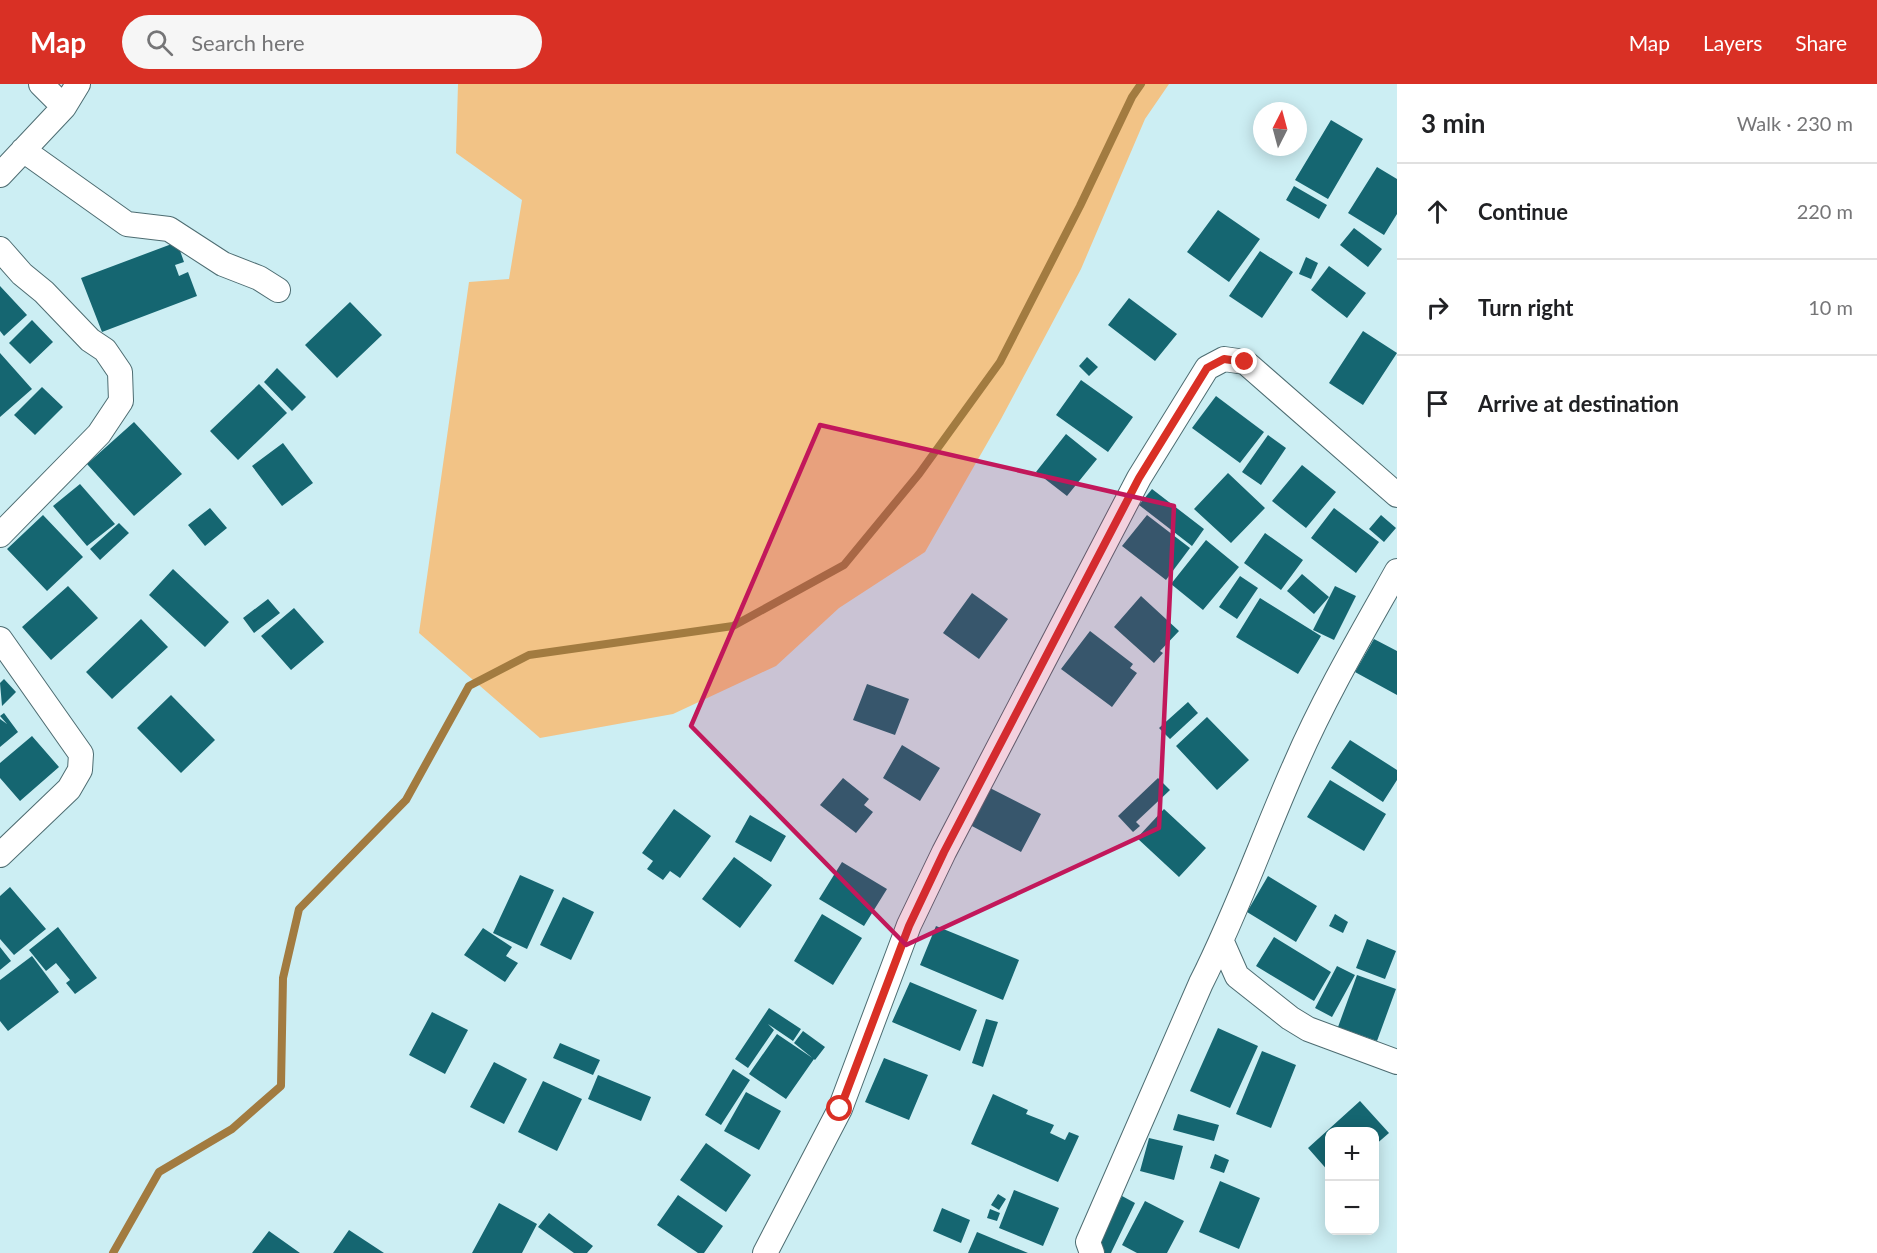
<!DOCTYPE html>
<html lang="en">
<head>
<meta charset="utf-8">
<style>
	body { margin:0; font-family:Lato,sans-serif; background:#f6f6f6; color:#202124 }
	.controls { position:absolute; right:18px; bottom:18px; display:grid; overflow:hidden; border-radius:12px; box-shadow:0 3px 15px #0003 }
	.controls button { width:54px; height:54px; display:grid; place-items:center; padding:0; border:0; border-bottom:2px solid #e0e0e0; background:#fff; color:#202124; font:30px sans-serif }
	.compass { position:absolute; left:1253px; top:18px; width:54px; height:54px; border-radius:50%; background:#fff; box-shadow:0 3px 15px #0003; rotate:6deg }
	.stop { position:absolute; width:18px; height:18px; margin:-14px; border:4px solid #d93025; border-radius:50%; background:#fff }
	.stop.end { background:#d93025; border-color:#fff; box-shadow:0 2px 6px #0008 }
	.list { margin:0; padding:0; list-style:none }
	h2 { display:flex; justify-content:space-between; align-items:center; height:78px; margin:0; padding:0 24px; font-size:26px }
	h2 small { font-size:20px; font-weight:400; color:#757577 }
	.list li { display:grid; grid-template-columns:39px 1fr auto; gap:18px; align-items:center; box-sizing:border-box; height:96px; padding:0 24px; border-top:2px solid #e0e0e0 }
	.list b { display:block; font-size:22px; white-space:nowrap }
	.list em { font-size:20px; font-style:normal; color:#757577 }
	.icon { flex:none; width:33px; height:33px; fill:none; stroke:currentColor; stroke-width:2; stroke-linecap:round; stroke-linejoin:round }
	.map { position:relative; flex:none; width:1397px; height:1169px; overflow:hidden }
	header { display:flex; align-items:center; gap:36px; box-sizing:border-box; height:84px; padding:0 30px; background:#d93025; color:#fff }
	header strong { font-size:28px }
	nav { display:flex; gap:33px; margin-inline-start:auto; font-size:21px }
	.search { width:420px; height:54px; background:#f6f6f6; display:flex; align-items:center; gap:15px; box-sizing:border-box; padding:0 21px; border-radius:33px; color:#757577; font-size:22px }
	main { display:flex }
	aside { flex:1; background:#fff }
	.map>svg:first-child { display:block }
	.green { fill:#f2c386 }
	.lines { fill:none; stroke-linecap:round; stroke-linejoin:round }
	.stream { stroke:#a27b40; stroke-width:8 }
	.building { fill:#156671 }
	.minor-casing { stroke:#4d6c71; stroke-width:26 }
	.minor { stroke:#fff; stroke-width:24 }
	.route { stroke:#d93025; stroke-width:8 }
	.marked { fill:#c2185b; fill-opacity:0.2; stroke:#c2185b; stroke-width:4.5; stroke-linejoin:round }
</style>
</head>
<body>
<header>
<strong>Map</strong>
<div class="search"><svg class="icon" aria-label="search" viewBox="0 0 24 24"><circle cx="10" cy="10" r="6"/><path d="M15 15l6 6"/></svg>Search here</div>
<nav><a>Map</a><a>Layers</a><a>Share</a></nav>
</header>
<main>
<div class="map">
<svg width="1397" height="1169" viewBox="0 0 1397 1169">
	<rect width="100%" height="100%" fill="#cceef3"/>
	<path class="green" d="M 458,0 L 1169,0 L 1145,35 L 1081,185 L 1001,335 L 925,468 L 839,524 L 776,582 L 673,630 L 540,654 L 419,549 L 469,198 L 509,195 L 522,116 L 456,69 Z"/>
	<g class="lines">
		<path class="stream" d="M 113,1169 L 159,1088 L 232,1045 L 281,1002 L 283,894 L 299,825 L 406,716 L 469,602 L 529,571 L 733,542 L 844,481 L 919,390 L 1000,278 L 1080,122 L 1132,13 L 1141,0"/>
	</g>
	<path class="building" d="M 1331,36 L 1363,55 L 1328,115 L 1295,96 Z
		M 1377,83 L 1397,95 L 1397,130 L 1384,151 L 1348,129 Z
		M 1294,102 L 1327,121 L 1319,135 L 1286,116 Z
		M 1218,126 L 1260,155 L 1229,198 L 1187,168 Z
		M 1354,144 L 1382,165 L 1368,183 L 1340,161 Z
		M 177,158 L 184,178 L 175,181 L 179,192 L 188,188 L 197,212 L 102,248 L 81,194 Z
		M 1260,167 L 1293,188 L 1262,234 L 1229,212 Z
		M 1306,173 L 1318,179 L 1311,195 L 1299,190 Z
		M 1329,182 L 1366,209 L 1347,234 L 1311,206 Z
		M 0,202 L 27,231 L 4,252 L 0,247 Z
		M 1129,214 L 1177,250 L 1155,277 L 1108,241 Z
		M 350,218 L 382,251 L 337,294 L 305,261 Z
		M 32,236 L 53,258 L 30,280 L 9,259 Z
		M 1363,247 L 1397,269 L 1363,321 L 1329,299 Z
		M 0,269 L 32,305 L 0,333 Z
		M 1087,273 L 1098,283 L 1089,292 L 1079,282 Z
		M 277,284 L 306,313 L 292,327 L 264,298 Z
		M 1081,296 L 1133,333 L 1108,368 L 1056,331 Z
		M 259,300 L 287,329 L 238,376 L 210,347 Z
		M 42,303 L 63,323 L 35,351 L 14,331 Z
		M 1216,312 L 1264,348 L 1240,379 L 1192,344 Z
		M 134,338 L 182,390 L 134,432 L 87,380 Z
		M 1066,350 L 1097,375 L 1067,412 L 1036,388 Z
		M 1268,351 L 1286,364 L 1261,401 L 1242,388 Z
		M 283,359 L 313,399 L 282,422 L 252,382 Z
		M 1302,381 L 1336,408 L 1306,444 L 1272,417 Z
		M 1228,389 L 1265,424 L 1231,459 L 1194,425 Z
		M 80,400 L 115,440 L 87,462 L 53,422 Z
		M 1152,405 L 1204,445 L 1192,462 L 1139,421 Z
		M 210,424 L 227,444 L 205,462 L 188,441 Z
		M 1334,424 L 1379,458 L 1356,489 L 1311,454 Z
		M 43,431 L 83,473 L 47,507 L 7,465 Z
		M 1147,431 L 1190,464 L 1166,496 L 1122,462 Z
		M 1381,431 L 1396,444 L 1384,458 L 1369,445 Z
		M 119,439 L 129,449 L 100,476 L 90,465 Z
		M 1265,449 L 1303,476 L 1281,506 L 1244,479 Z
		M 1206,456 L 1239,483 L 1203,526 L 1171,500 Z
		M 173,485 L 229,538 L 205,563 L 149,511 Z
		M 1302,490 L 1329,513 L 1314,530 L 1287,507 Z
		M 1240,492 L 1258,504 L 1237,535 L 1219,523 Z
		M 68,502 L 98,534 L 51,576 L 22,543 Z
		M 1335,502 L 1356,512 L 1334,556 L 1313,546 Z
		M 972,509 L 1008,535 L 979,575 L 943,549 Z
		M 1141,512 L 1179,547 L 1160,567 L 1163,569 L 1154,579 L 1114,543 Z
		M 1260,514 L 1321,552 L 1298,590 L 1236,553 Z
		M 268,515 L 280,529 L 254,549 L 243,534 Z
		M 294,524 L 324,558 L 291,586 L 261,552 Z
		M 141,535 L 168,563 L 112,615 L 86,588 Z
		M 1090,547 L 1133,580 L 1130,584 L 1137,589 L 1112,623 L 1061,585 Z
		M 1374,555 L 1397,567 L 1397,611 L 1355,588 Z
		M 4,595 L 16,608 L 2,622 L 0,599 Z
		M 867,600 L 909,615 L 895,651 L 853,636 Z
		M 171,611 L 215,656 L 181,689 L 137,644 Z
		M 1188,618 L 1198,629 L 1170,655 L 1159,644 Z
		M 4,629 L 18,648 L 0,663 L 0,635 L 7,640 L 0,632 Z
		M 1207,633 L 1249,676 L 1217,706 L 1176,662 Z
		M 32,652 L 59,683 L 20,717 L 0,694 L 0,679 Z
		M 1350,656 L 1397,686 L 1397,696 L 1383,718 L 1331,684 Z
		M 902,661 L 940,684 L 920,717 L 883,694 Z
		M 843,694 L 869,715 L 864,721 L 873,728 L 856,749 L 820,721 Z
		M 1158,694 L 1170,706 L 1136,738 L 1140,742 L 1133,748 L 1118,732 Z
		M 1330,696 L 1386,730 L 1364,767 L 1307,733 Z
		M 990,704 L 1041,730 L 1021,768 L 970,741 Z
		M 674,725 L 711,752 L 680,794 L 670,787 L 663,796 L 647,785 L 653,777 L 642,769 Z
		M 1164,725 L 1206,764 L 1179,793 L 1137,754 Z
		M 750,731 L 786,752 L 771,778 L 735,758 Z
		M 734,773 L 772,801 L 740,844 L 702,815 Z
		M 842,778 L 887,805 L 864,842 L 819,815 Z
		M 520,791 L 554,806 L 527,865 L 493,849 Z
		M 1268,792 L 1317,822 L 1296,858 L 1247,828 Z
		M 10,803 L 46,845 L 14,871 L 0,855 L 0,812 Z
		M 563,813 L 594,828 L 571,876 L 540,861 Z
		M 822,830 L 862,854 L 833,901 L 794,877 Z
		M 1335,830 L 1348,838 L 1343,849 L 1329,842 Z
		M 936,842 L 1019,876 L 1003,916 L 920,881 Z
		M 58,843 L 97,894 L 75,910 L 66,899 L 70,896 L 56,879 L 46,887 L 29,866 Z
		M 483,844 L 512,863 L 506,872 L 518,879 L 505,898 L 464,871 Z
		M 1274,853 L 1331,888 L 1314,917 L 1256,882 Z
		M 1367,855 L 1396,867 L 1385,895 L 1356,884 Z
		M 0,863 L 11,877 L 0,886 Z
		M 32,872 L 59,908 L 8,947 L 0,937 L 0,896 Z
		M 1337,882 L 1355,891 L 1332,933 L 1315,924 Z
		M 1357,891 L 1396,905 L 1377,957 L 1338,943 Z
		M 910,898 L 977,926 L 960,967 L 892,938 Z
		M 769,924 L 801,945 L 793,957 L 768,940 L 774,946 L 748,984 L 735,975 Z
		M 432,928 L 468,946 L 445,990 L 409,971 Z
		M 986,935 L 998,938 L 983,983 L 972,979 Z
		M 1218,944 L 1258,962 L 1230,1024 L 1190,1007 Z
		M 803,947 L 825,963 L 815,976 L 794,959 Z
		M 777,950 L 814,975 L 786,1015 L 749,990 Z
		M 560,959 L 600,976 L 593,991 L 553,974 Z
		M 1262,967 L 1296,981 L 1271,1044 L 1236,1030 Z
		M 884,974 L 928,991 L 909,1036 L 865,1018 Z
		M 494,978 L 527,995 L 504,1040 L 470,1023 Z
		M 733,985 L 750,996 L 721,1041 L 705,1031 Z
		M 598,991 L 651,1013 L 641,1037 L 588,1015 Z
		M 543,997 L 582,1015 L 557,1067 L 518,1048 Z
		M 746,1008 L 781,1027 L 759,1066 L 724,1047 Z
		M 993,1010 L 1028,1026 L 1026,1030 L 1054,1041 L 1050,1049 L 1065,1056 L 1069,1048 L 1079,1052 L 1058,1098 L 971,1060 Z
		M 1360,1017 L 1389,1049 L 1374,1062 L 1374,1048 L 1330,1048 L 1330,1089 L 1308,1064 Z
		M 1178,1030 L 1219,1041 L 1214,1057 L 1173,1046 Z
		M 1149,1054 L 1183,1062 L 1174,1096 L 1140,1087 Z
		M 706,1059 L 751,1091 L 726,1128 L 680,1096 Z
		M 1215,1070 L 1229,1076 L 1224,1089 L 1210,1084 Z
		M 1220,1097 L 1260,1114 L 1239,1165 L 1199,1148 Z
		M 1014,1106 L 1059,1124 L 1043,1162 L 999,1144 Z
		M 998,1110 L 1006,1115 L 999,1126 L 991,1121 Z
		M 678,1111 L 723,1142 L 704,1169 L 698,1169 L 657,1141 Z
		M 1122,1112 L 1135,1119 L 1111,1169 L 1104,1169 L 1096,1165 Z
		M 1145,1117 L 1184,1137 L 1167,1169 L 1137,1169 L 1122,1161 Z
		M 499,1119 L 537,1140 L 522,1169 L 472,1169 Z
		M 942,1124 L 970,1136 L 961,1159 L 933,1147 Z
		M 990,1125 L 1000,1129 L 997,1137 L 987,1134 Z
		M 549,1129 L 593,1162 L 587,1169 L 574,1169 L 538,1143 Z
		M 349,1146 L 384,1169 L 333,1169 Z
		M 269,1147 L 300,1169 L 252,1169 Z
		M 977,1148 L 1028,1169 L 968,1169 Z"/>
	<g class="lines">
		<g class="minor-casing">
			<path id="minor" d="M 41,0 L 64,23
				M 23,66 L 127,140 L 169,145 L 223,180 L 259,194 L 278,206
				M 0,91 L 64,23 L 78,0
				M 0,165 L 22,190 L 44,208 L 90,256 L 105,266 L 120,288 L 121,317 L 99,350 L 0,451
				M 0,555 L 81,670 L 80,686 L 69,705 L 0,771
				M 1222,858 L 1237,892 L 1290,934 L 1308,945 L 1397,978
				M 765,1169 L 840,1025 L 909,841 L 944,768 L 1139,394 L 1207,284 L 1224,275 L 1245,278 L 1397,411
				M 1092,1169 L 1088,1158 L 1201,899 C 1237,828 1263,753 1295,681 C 1324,614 1361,551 1397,487"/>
		</g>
		<use href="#minor" class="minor"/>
	</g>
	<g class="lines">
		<path class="route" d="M 840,1025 L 909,842 L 944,768 L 1139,394 L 1207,284 L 1224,275 L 1245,278"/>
	</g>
	<path class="marked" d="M 820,341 L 1174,422 L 1159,744 L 906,861 L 691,642 Z"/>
</svg>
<div class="controls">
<button>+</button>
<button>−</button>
</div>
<svg class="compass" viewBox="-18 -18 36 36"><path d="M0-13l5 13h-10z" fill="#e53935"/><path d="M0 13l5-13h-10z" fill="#757577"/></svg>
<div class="stop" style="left:840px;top:1025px"></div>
<div class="stop end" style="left:1245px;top:278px"></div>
</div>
<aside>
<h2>3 min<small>Walk · 230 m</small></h2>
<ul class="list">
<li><svg class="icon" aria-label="ahead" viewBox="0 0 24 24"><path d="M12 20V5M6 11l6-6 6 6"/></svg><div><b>Continue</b></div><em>220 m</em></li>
<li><svg class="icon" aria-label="right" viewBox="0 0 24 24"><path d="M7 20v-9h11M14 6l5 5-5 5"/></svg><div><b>Turn right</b></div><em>10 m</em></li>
<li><svg class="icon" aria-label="arrive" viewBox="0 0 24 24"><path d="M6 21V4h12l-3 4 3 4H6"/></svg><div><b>Arrive at destination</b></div></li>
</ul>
</aside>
</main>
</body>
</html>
